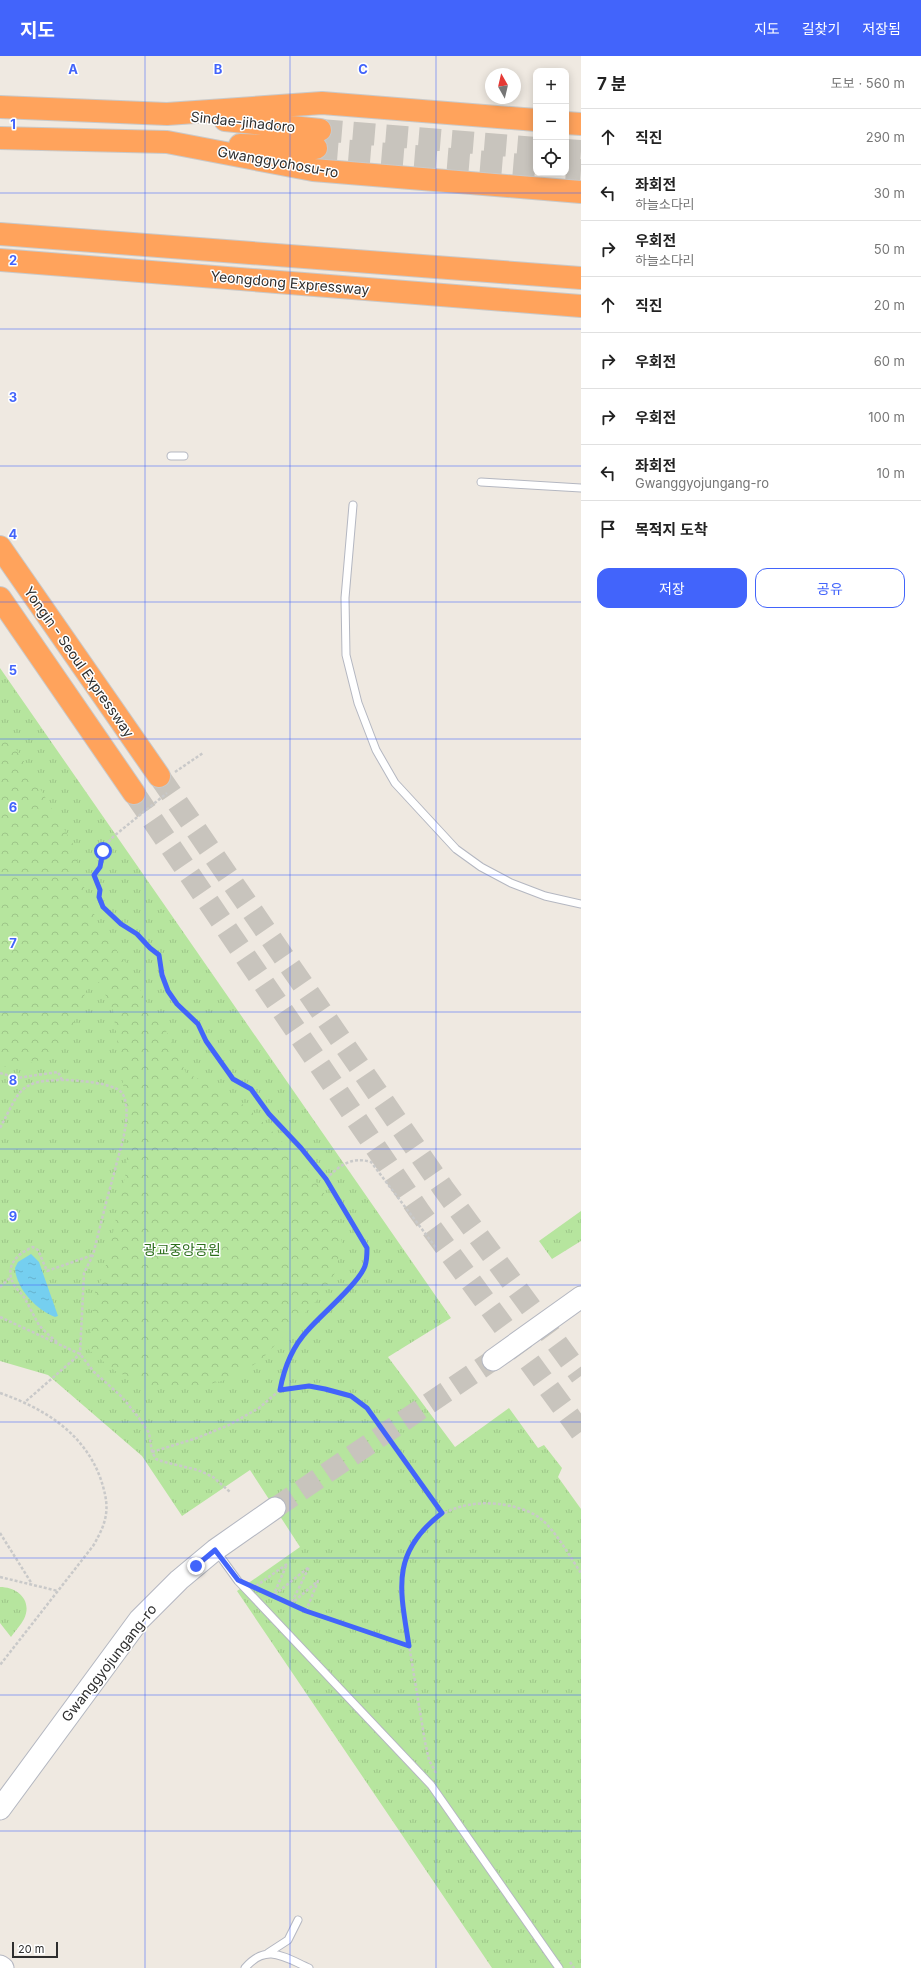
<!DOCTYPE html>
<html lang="ko">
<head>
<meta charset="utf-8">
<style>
	body { margin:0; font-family:Inter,"Noto Sans KR",sans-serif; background:#f6f6f6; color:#222 }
	.controls { position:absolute; right:12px; top:12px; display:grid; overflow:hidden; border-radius:8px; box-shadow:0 2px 10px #0003 }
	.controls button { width:36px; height:36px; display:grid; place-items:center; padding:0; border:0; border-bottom:1px solid #e0e0e0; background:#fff; color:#222; font:20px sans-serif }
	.compass { position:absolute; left:485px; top:12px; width:36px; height:36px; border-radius:50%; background:#fff; box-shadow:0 2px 10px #0003; rotate:352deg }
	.scale { position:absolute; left:12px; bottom:10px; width:46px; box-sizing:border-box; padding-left:4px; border:2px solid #2e2e2e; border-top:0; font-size:11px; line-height:14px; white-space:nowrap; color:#2e2e2e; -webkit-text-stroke:3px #fff; paint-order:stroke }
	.stop { position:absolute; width:12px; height:12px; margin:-9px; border:3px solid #4264fb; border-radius:50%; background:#fff }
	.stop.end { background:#4264fb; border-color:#fff; box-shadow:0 1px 4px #0008 }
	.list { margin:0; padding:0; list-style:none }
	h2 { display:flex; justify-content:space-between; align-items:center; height:52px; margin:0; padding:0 16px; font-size:17px }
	h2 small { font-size:13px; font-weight:400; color:#767676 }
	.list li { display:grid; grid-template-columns:26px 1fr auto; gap:12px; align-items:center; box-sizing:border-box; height:56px; padding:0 16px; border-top:1px solid #e0e0e0 }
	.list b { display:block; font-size:15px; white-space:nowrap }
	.list p { margin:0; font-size:13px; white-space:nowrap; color:#767676 }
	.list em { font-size:13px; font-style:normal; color:#767676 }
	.actions { display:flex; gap:8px; padding:12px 16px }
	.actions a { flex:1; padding:9px 0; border:1px solid #4264fb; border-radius:12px; text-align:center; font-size:14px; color:#4264fb }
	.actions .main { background:#4264fb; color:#fff }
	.icon { flex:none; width:22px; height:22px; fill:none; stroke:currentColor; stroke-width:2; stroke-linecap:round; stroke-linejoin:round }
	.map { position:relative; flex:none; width:581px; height:1912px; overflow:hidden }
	header { display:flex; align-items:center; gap:24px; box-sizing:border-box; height:56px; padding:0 20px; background:#4264fb; color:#fff }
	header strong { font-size:19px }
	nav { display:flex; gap:22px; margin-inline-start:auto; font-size:14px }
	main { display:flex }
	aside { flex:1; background:#fff }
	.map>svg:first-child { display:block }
	.grass { fill:url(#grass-tufts) }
	.forest { fill:url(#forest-crowns) }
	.water { fill:url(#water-ripples) }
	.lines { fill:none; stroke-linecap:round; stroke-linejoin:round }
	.secondary-tunnel { stroke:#c8c4bd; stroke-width:21; stroke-dasharray:21 10; stroke-linecap:butt }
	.highway-tunnel { stroke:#c8c4bd; stroke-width:22; stroke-dasharray:22 11; stroke-linecap:butt }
	.lane-casing { stroke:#b4b7c1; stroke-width:9 }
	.secondary-casing { stroke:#b4b7c1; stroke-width:23 }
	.highway-casing { stroke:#c9c9c9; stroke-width:24 }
	.path { stroke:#c9c9c9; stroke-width:2.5; stroke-dasharray:3 2; stroke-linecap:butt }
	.lane { stroke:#fff; stroke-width:7 }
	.secondary { stroke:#fff; stroke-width:21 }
	.highway { stroke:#ffa35c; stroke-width:22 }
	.route { stroke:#4264fb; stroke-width:5 }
	.grid { fill:none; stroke:#4264fb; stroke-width:1; stroke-opacity:0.55 }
	.labels { text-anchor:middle; stroke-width:3; stroke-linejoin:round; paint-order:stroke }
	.street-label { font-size:14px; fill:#2e2e2e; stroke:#fff }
	.park-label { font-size:14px; fill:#2c6e1b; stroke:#fff }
	.grid-label { font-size:13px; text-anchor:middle; font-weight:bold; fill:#4264fb; stroke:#fff; stroke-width:3; stroke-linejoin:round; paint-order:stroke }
</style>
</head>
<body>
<header>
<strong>지도</strong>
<nav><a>지도</a><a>길찾기</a><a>저장됨</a></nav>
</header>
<main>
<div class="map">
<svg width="581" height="1912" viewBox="0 0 581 1912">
	<defs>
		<pattern id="grass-tufts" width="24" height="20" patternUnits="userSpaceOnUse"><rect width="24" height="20" fill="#b6e59e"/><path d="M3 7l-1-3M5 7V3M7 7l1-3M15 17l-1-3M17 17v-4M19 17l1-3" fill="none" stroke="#9dc588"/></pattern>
		<pattern id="forest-crowns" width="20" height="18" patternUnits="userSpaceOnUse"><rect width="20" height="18" fill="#b6e59e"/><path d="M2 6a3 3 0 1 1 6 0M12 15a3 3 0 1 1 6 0" fill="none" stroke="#9dc588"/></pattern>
		<pattern id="water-ripples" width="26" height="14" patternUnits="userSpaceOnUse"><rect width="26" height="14" fill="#75cff0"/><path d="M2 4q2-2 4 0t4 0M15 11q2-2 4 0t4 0" fill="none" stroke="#66b2ce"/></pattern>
	</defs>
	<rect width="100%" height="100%" fill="#efe9e1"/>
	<path class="grass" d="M 0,612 L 451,1262 L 388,1301 L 455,1391 L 509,1352 L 538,1392 L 544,1389 L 562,1412 L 558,1421 L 581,1453 L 581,1912 L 492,1912 L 237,1535 L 300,1491 L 250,1414 L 182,1460 L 142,1400 L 48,1319 L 0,1305 Z
		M 581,1155 L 581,1185 L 552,1203 L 539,1185 Z
		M 0,1531 C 17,1531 33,1544 24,1563 C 21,1569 15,1575 11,1581 L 0,1567 Z"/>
	<path class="forest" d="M 0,670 L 20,699 L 73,788 L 83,828 L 99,871 L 127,908 L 145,944 L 170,981 L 186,1017 L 214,1030 L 248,1052 L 278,1081 L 308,1114 L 334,1152 L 342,1187 L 335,1217 L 318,1243 L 260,1305 L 229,1323 L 198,1331 L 147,1329 L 115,1315 L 89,1294 L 95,1236 L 104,1218 L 126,1116 L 129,1072 L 113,954 L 99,926 L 88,930 L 65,989 L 36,1006 L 5,1011 L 0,1007 Z"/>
	<path class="water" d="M 31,1198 L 39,1206 L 58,1260 L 55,1261 C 36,1254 16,1232 15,1212 L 18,1206 Z"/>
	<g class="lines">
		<path class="secondary-tunnel" d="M 275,1452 L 493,1304"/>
		<path class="highway-tunnel" d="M 320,74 L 536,92
			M 316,92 L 536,110
			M 566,94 L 581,95
			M 566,113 L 581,114
			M 159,720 L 443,1132 L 581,1320
			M 134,737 L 419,1155 L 581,1376"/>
		<g class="lane-casing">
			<path id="lane" d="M 171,400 L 184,400
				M 481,426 L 581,432
				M 353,449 L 345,542 L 346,599 L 358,647 L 376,694 L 395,727 L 456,793 L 481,811 L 511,827 L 545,840 L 581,848
				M 217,1496 L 238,1525 L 431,1729 L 559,1912
				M 268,1897 L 288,1884 L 298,1864
				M 245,1912 C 266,1887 284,1901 309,1912"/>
		</g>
		<g class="secondary-casing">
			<path id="secondary" d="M 493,1304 L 581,1241
				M 0,1753 L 139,1564 L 179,1524 L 215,1494 L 275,1452
				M 0,1910 L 3,1912"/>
		</g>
		<g class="highway-casing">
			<path id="highway" d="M 0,51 L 167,58 L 322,47 L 536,64
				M 225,64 L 320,74
				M 566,67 L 581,68
				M 0,82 L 167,86 L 313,114 L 581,136
				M 240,89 L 316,92
				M 0,178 L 581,222
				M 0,204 L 581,250
				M 0,491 L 159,720
				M 0,542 L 134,737"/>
		</g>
		<path class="path" d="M 175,716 L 203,697
			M 0,1017 L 17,1022 L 58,1016 L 62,1024
			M 0,1072 C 20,1035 18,1024 64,1024 C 76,1024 115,1027 122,1037 C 128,1045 127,1063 125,1073 C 123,1087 118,1100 115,1114 C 107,1142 100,1171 93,1199 L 84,1217 L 80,1298 L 25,1346
			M 326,1123 C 339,1110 351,1100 371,1106 L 437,1193
			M 0,1231 L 11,1221
			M 0,1261 L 80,1298 L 94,1316 L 122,1341 L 139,1362 L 149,1377 L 152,1396 L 156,1403 L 164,1406 L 198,1414 L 213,1421 L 230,1436
			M 57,1286 C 51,1281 44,1275 39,1269 C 34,1260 29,1250 24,1241 C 21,1237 17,1234 14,1229 C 4,1211 16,1198 33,1191 L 38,1194 L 47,1215 L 93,1199
			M 280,1334 L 309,1330 L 325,1333 L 351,1340 L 367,1352 L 442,1457
			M 0,1337 C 43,1352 83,1376 100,1421 C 110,1450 109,1463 93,1490 L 0,1609
			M 152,1396 L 197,1382 L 229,1369 L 259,1352 L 280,1334 L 284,1314 L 298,1287 L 308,1274 L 362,1216 L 367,1202 L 367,1192 L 326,1123 L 301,1092 L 269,1058 L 251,1033 L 233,1023 L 206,985 L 198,968 L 177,948 L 168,935 L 159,899 L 150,892 L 137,878 L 121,868 L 108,857 L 99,841 L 100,834 L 94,819 C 100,811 100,806 103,797 C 104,790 109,785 114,780 L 167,737
			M 0,1477 L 32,1528
			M 0,1521 L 58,1535
			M 256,1530 L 287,1508 L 273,1540 L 309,1511 L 291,1548 L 318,1525 L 306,1555
			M 266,1537 L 306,1555 L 409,1590
			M 436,1717 L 429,1704 L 425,1686 L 400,1534 C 401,1526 401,1517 404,1510 C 417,1465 453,1443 499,1448 C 513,1450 530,1454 541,1463 C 556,1475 570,1501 581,1517
			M 570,1906 L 574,1912"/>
		<use href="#lane" class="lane"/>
		<use href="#secondary" class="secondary"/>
		<use href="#highway" class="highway"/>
	</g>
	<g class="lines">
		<path class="route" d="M 103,795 L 100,811 L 94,819 L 100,834 L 99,841 L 103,851 L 121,868 L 137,878 L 150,892 L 159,899 L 162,919 L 168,935 L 177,948 L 198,968 L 206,985 L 233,1023 L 251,1033 L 269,1058 L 301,1092 L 326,1123 L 367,1192 C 367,1198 367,1204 365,1210 C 359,1227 321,1259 308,1274 C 293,1290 284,1312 280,1334 L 309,1330 L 325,1333 L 351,1340 L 367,1352 L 442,1457 C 390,1497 400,1533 409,1590 L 306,1555 L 238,1524 L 215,1494 L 196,1510"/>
	</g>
	<path class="grid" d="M 145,0 L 145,1912M 290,0 L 290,1912M 436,0 L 436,1912M 0,137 L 581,137M 0,273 L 581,273M 0,410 L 581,410M 0,546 L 581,546M 0,683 L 581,683M 0,819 L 581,819M 0,956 L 581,956M 0,1093 L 581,1093M 0,1229 L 581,1229M 0,1366 L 581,1366M 0,1502 L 581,1502M 0,1639 L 581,1639M 0,1775 L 581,1775"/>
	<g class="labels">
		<g class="street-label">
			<text transform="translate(243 66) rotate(6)" y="5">Sindae-jihadoro</text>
			<text transform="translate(278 106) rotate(10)" y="5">Gwanggyohosu-ro</text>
			<text transform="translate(290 227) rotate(5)" y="5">Yeongdong Expressway</text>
			<text transform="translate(79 606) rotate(55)" y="5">Yongin - Seoul Expressway</text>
			<text transform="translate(109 1607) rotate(-52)" y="5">Gwanggyojungang-ro</text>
		</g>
		<g class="park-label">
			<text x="182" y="1199">광교중앙공원</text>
		</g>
	</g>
	<g class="grid-label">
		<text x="73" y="18">A</text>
		<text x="218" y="18">B</text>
		<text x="363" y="18">C</text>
		<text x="13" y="73">1</text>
		<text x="13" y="209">2</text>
		<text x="13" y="346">3</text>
		<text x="13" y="483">4</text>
		<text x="13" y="619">5</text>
		<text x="13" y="756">6</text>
		<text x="13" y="892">7</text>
		<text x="13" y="1029">8</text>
		<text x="13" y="1165">9</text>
	</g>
</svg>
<div class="controls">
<button>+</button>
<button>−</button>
<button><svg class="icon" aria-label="locate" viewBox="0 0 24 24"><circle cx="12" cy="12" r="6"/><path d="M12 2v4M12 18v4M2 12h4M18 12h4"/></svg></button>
</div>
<svg class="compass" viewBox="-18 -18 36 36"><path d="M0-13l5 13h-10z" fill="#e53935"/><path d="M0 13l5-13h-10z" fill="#767676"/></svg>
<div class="scale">20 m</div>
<div class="stop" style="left:103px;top:795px"></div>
<div class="stop end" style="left:196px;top:1510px"></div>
</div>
<aside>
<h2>7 분<small>도보 · 560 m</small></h2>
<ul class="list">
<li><svg class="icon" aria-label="ahead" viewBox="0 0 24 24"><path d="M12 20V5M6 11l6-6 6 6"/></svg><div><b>직진</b></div><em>290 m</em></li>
<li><svg class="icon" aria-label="left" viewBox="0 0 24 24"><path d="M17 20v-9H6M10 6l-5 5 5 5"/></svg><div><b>좌회전</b><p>하늘소다리</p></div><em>30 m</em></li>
<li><svg class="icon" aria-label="right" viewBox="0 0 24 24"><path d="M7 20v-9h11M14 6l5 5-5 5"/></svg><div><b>우회전</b><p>하늘소다리</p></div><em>50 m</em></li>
<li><svg class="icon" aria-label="ahead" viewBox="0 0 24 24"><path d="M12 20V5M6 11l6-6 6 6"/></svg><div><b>직진</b></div><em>20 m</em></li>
<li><svg class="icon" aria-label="right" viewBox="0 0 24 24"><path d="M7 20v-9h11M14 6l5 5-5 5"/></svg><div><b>우회전</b></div><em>60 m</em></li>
<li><svg class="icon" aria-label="right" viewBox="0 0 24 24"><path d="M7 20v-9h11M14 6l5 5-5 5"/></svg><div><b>우회전</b></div><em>100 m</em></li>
<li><svg class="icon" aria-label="left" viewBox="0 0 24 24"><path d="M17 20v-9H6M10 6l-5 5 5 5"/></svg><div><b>좌회전</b><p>Gwanggyojungang-ro</p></div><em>10 m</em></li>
<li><svg class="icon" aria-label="arrive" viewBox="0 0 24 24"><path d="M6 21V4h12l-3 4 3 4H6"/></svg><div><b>목적지 도착</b></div></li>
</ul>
<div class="actions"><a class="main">저장</a><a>공유</a></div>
</aside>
</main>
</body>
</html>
